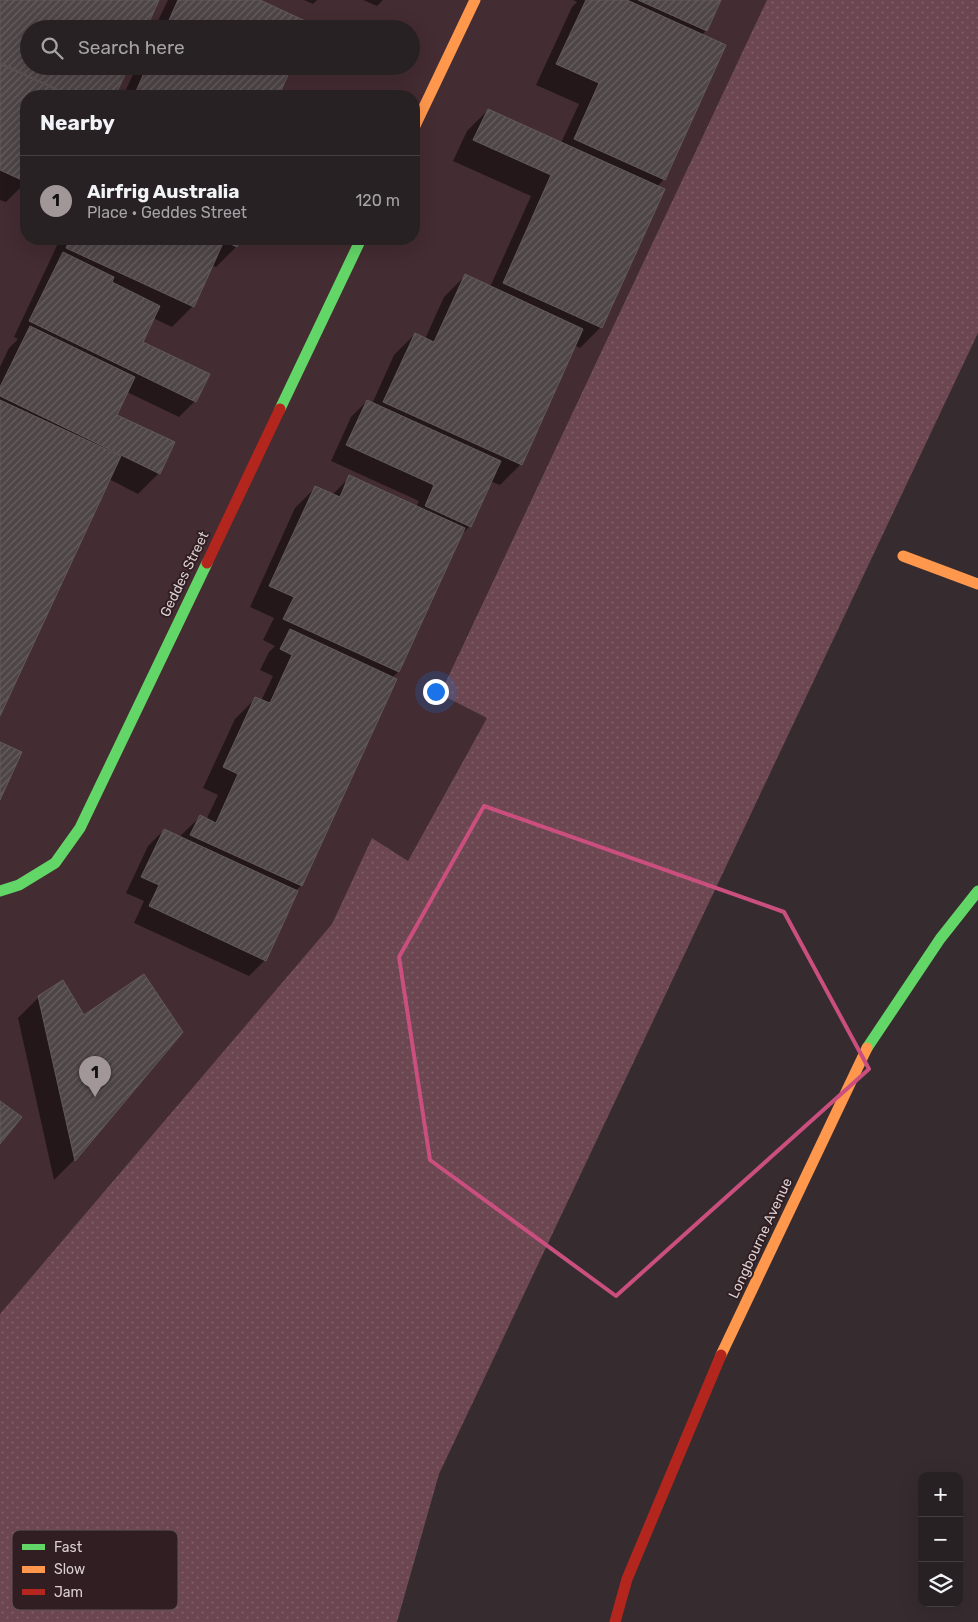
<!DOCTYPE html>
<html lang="en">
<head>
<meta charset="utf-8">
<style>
	body { margin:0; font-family:Rubik,sans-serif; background:#342e30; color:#f1f3f6 }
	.controls { position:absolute; right:15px; bottom:15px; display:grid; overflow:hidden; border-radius:10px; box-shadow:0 5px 20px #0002 }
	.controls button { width:45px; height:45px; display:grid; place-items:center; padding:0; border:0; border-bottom:1px solid #443e41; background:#282123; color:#f1f3f6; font:25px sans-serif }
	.you { position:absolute; left:435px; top:691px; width:18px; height:18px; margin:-12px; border:4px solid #fff; border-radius:50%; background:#1a73e8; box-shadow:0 0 0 8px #1a73e833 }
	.badge { display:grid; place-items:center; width:32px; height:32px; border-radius:50%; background:#a19698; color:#111; font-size:16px; font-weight:700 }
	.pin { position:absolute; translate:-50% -41px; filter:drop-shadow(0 1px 2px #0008) }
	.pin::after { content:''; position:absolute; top:26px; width:18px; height:15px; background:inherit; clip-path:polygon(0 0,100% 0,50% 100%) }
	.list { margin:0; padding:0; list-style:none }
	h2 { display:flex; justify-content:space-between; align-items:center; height:65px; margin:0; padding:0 20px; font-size:21px }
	h2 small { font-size:16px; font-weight:400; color:#a5a3a6 }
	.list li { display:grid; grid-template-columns:32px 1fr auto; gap:15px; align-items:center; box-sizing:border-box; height:90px; padding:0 20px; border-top:1px solid #443e41 }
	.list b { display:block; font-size:19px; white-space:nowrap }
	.list p { margin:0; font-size:16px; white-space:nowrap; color:#a5a3a6 }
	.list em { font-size:16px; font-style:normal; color:#a5a3a6 }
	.icon { flex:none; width:28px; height:28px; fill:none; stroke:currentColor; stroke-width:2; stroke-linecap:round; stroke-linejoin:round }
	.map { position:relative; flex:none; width:978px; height:1622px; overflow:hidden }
	.search { position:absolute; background:#282123; box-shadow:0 5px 20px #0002; left:20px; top:20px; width:400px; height:55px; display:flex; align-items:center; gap:12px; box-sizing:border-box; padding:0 18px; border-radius:28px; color:#a5a3a6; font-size:19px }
	.panel { position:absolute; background:#282123; box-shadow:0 5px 20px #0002; left:20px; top:90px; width:400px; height:155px; border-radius:20px }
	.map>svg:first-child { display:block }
	.built { fill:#432c32; fill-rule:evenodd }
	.grass { fill:url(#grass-dots) }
	.shadow { fill:#0007 }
	.building { fill:url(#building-hatch); stroke:#61595c }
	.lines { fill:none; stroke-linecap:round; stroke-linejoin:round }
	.fast { stroke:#63d668; stroke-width:11 }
	.slow { stroke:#ff974d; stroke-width:11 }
	.jam { stroke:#b3261e; stroke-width:11 }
	.marked { fill:none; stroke:#ca4f7e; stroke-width:4; stroke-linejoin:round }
	.labels { text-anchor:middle; stroke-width:4; stroke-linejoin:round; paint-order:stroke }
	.street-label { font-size:14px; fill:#dbcfd1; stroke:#301e23 }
	.key { fill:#301e23; stroke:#635357; stroke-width:1 }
	.key-label { font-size:14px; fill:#dbcfd1 }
</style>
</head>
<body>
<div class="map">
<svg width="978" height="1622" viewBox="0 0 978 1622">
	<defs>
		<pattern id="grass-dots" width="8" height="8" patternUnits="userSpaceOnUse" patternTransform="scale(1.25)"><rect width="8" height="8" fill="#6c4650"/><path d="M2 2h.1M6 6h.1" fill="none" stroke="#806068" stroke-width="1.8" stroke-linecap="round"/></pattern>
		<pattern id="building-hatch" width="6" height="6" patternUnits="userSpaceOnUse" patternTransform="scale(1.25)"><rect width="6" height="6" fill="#4e4547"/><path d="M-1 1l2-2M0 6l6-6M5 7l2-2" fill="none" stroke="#675f60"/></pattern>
	</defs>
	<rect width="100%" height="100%" fill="#362c2f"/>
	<path class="built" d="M 0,0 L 767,0 L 440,693 L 487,718 L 408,861 L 372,838 L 332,924 L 0,1314 ZM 29,29 L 411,29 L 411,66 L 29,66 ZM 26,96 L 414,96 L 414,239 L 26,239 Z"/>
	<path class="grass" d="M 767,0 L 978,0 L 978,333 L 439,1474 L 397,1622 L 0,1622 L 0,1314 L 332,924 L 372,838 L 408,861 L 487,718 L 440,694 Z"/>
	<path class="shadow" d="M 0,0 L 158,0 L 29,29 L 29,66 L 127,66 L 114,96 L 26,96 L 26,182 L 6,202 L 0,200 Z
		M 168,0 L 257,0 L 308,29 L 154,29 Z
		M 304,0 L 317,0 L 313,4 Z
		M 363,0 L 383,0 L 377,6 Z
		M 573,0 L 720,0 L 706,31 L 701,35 L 664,179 L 657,187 L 601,327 L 580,348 L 575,345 L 521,464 L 500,485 L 490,481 L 470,526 L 460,536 L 398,672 L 392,678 L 395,679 L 301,886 L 295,891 L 265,960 L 249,976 L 134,923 L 144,901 L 126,893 L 148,846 L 164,830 L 179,837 L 200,817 L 206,820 L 218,795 L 203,788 L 235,719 L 256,698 L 261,701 L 273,676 L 260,670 L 269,652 L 275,646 L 263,640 L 274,618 L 250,607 L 295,508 L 316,487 L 332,495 L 350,477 L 416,507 L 419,501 L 331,461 L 351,417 L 367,401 L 372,404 L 394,355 L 415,334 L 425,339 L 444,297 L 465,276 L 490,287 L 531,196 L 453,161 L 467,131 L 488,110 L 561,143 L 579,104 L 536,85 L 572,7 L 577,2 Z
		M 137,66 L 291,66 L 278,94 L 283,96 L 123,96 Z
		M 60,239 L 240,239 L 236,247 L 216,267 L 211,265 L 193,306 L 172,327 L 153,318 L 141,342 L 195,401 L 179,417 L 127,392 L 115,415 L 159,473 L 138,494 L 109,479 L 0,714 L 0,367 L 9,348 L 18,339 L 14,337 Z
		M 39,997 L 84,1017 L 182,1032 L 74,1160 L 54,1180 L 18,1018 Z"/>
	<path class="building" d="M 0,0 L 159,0 L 146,29 L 29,29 L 29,66 L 129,66 L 115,96 L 72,96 L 0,63 Z
		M 178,0 L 260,0 L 312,24 L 309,29 L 165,29 Z
		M 586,0 L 627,0 L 726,45 L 665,180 L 574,139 L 599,83 L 556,64 Z
		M 638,0 L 721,0 L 707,31 Z
		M 0,64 L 68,95 L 26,96 L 26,182 L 0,170 Z
		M 147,66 L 292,66 L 280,93 L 286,96 L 134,96 Z
		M 488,109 L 665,189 L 602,328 L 503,283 L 551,175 L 473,140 Z
		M 70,239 L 241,239 L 237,247 L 224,241 L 194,307 L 66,248 Z
		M 63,252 L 114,277 L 112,282 L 160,306 L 143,342 L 210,374 L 196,402 L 29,321 Z
		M 465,274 L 583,329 L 522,465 L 383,402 L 415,333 L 434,342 Z
		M 30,326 L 135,377 L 117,415 L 175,442 L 160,474 L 0,396 L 0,387 Z
		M 0,400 L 121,456 L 0,716 Z
		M 367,400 L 501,461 L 471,527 L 425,506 L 434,485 L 346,445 Z
		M 349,475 L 465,528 L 399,672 L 283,619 L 294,597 L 269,586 L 315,486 L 340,497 Z
		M 290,629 L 397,679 L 302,886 L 190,835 L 200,815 L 216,823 L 238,774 L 223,767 L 255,697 L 270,703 L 292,655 L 280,649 Z
		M 0,742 L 22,752 L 0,800 Z
		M 164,829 L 298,891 L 266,961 L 149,906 L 159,885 L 141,877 Z
		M 144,974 L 183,1032 L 75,1161 L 38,996 L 63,980 L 84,1015 Z
		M 0,1101 L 22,1117 L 0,1144 Z"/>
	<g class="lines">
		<path class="fast" d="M 280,409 L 361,239
			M 0,891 L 19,885 L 55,863 L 80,828 L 207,563
			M 867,1048 L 940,939 L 978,891"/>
		<path class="slow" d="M 414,128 L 475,0
			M 903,556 L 978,584
			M 721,1355 L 867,1048"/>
		<path class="jam" d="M 207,563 L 280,409
			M 615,1622 L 627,1579 L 721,1355"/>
	</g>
	<path class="marked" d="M 484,806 L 784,912 L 869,1069 L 616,1296 L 430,1160 L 399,957 Z"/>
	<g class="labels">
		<g class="street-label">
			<text transform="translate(184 574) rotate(-64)" y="5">Geddes Street</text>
			<text transform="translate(760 1238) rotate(-65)" y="5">Longbourne Avenue</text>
		</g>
	</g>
	<rect x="12" y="1530" width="166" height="80" rx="8" class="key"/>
	<rect x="22" y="1544" width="23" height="6" fill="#63d668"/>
	<rect x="22" y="1566" width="23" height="7" fill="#ff974d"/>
	<rect x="22" y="1589" width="23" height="6" fill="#b3261e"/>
	<g class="key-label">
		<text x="54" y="1552">Fast</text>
		<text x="54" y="1574">Slow</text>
		<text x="54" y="1597">Jam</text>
	</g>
</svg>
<div class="controls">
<button>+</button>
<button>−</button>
<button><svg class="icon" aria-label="layers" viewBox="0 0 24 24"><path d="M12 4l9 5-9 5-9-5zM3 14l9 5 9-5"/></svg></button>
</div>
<div class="you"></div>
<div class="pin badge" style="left:95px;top:1097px">1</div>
<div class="search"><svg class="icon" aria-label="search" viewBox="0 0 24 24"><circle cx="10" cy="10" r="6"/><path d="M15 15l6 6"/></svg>Search here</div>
<section class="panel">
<h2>Nearby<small></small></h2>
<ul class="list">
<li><span class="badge">1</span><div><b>Airfrig Australia</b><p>Place · Geddes Street</p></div><em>120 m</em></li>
</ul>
</section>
</div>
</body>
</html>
